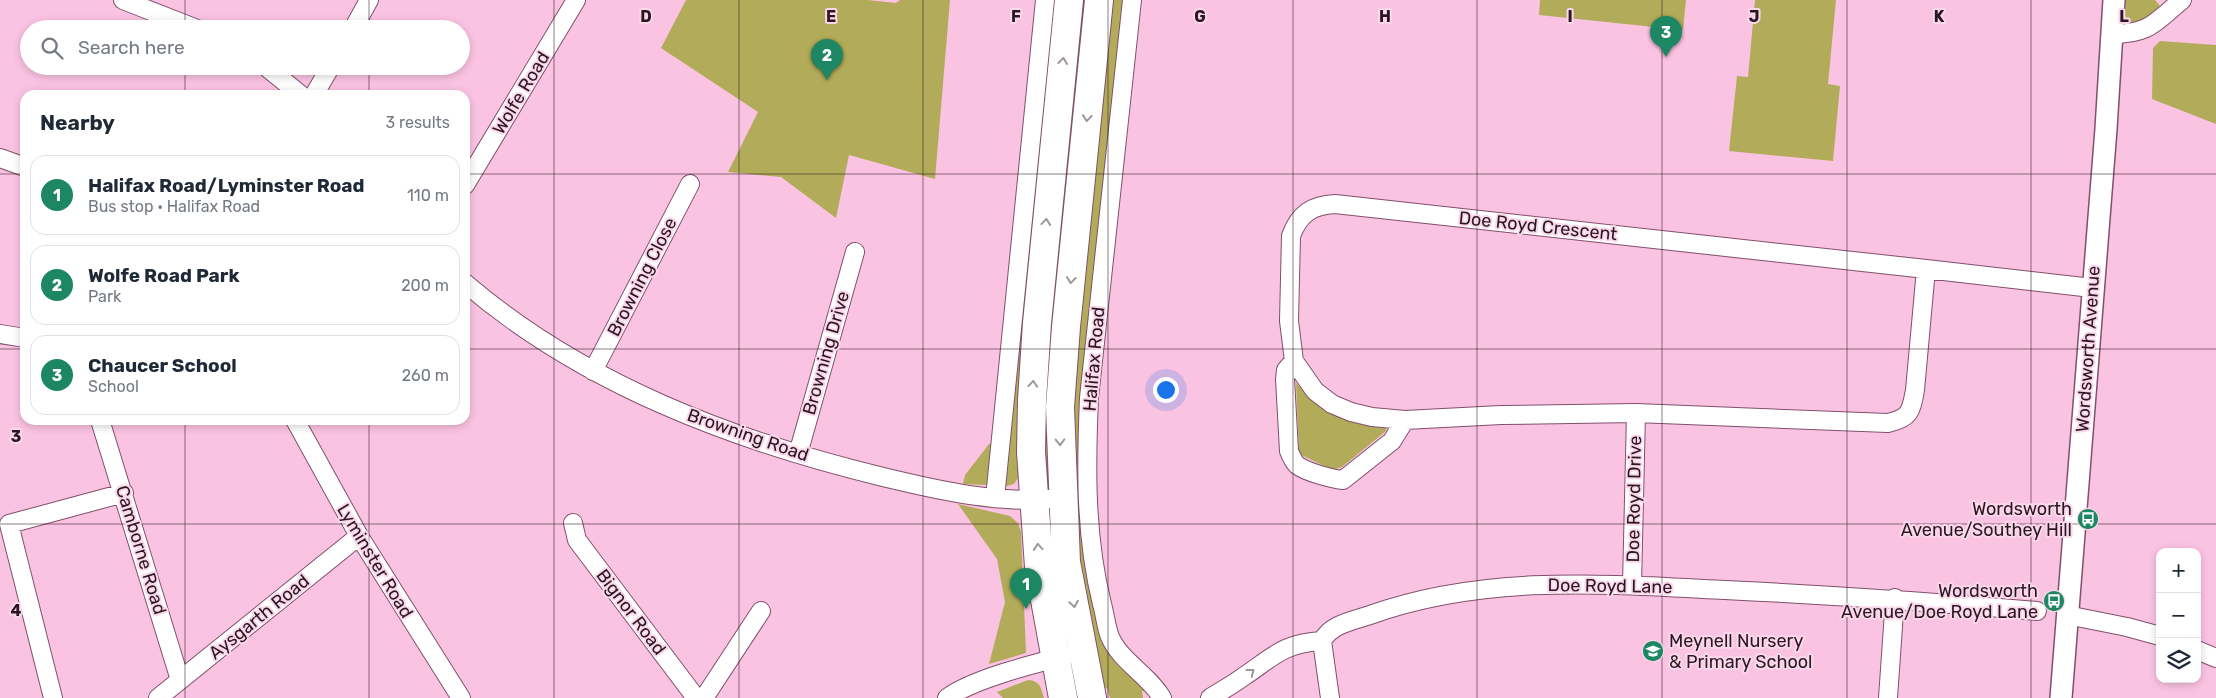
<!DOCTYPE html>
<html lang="en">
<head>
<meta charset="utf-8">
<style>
	body { margin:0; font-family:Rubik,sans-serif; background:#f6f6f7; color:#1f2937 }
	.controls { position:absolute; right:15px; bottom:15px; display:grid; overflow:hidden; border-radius:10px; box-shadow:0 2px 8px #0003 }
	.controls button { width:45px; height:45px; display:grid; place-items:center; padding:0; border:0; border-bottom:1px solid #e0e1e3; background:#fff; color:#1f2937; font:25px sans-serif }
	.you { position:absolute; left:1165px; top:389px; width:18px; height:18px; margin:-12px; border:4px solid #fff; border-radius:50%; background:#1a73e8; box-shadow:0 0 0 8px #1a73e833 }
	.badge { display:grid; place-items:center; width:32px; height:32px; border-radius:50%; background:#1d8662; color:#fff; font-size:16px; font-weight:700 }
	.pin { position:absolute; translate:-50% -41px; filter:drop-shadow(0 1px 2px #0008) }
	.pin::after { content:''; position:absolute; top:26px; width:18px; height:15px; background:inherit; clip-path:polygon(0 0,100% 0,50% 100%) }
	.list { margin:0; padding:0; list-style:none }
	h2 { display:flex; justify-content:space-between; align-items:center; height:65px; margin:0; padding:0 20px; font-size:21px }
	h2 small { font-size:16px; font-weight:400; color:#747a83 }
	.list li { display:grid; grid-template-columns:32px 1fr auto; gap:15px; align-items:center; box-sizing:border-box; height:80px; margin:0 10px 10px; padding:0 10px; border:1px solid #e0e1e3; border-radius:15px }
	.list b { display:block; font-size:19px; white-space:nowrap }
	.list p { margin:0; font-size:16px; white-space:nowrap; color:#747a83 }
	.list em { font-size:16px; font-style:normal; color:#747a83 }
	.icon { flex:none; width:28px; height:28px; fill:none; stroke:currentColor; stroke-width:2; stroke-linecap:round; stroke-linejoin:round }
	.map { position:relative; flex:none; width:2216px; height:698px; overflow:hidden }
	.search { position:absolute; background:#fff; box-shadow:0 2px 8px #0003; left:20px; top:20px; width:450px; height:55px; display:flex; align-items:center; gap:12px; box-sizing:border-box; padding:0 18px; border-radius:28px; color:#747a83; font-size:19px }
	.panel { position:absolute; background:#fff; box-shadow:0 2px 8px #0003; left:20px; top:90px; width:450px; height:335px; border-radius:15px }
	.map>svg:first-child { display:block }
	.green { fill:#b2ac5a }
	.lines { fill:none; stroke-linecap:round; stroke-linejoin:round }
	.minor-casing { stroke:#80506c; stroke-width:20 }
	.tertiary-casing { stroke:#80506c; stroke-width:24 }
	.trunk-casing { stroke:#80506c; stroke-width:30 }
	.minor { stroke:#fff; stroke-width:18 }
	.tertiary { stroke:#fff; stroke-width:21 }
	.trunk { stroke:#fff; stroke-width:28 }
	.oneway { stroke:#a0979c }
	.grid { fill:none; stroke:#2b1723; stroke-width:1; stroke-opacity:0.55 }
	.labels { text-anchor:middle; stroke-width:4; stroke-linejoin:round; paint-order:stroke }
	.street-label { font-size:18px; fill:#2b1723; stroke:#fad8ea }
	.poi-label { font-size:18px; fill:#2b1723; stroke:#fad8ea; text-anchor:end }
	.grid-label { font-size:16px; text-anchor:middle; font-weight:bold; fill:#2b1723; stroke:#fad8ea; stroke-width:4; stroke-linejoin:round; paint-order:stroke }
</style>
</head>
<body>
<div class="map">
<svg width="2216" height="698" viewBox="0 0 2216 698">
	<rect width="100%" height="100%" fill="#fbc3e2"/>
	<path class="green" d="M 686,0 L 868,0 L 896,3 L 900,0 L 950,0 L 935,179 L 849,155 L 836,218 L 781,177 L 728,172 L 758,112 L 661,48 Z
		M 1053,0 L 1062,0 L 1020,475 L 1014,484 L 1007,486 L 963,484 L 965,475 L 989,444 L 1007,444 Z
		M 1079,0 L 1091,0 L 1051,475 L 1045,482 L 1039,407 Z
		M 1109,0 L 1123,0 L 1113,158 L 1087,385 L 1099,607 L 1113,658 L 1150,692 L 1142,691 L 1143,698 L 1110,698 L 1107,688 L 1101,690 L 1068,489 L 1075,335 Z
		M 1540,0 L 1686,0 L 1683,30 L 1539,15 Z
		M 1755,0 L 1836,0 L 1828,84 L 1840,86 L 1833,161 L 1729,151 L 1737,76 L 1748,77 Z
		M 2126,0 L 2155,0 L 2160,6 L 2147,20 L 2134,25 L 2125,21 Z
		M 2160,41 L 2216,45 L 2216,124 L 2152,99 L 2153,48 Z
		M 1296,383 L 1312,398 L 1385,424 L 1386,431 L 1342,467 L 1333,470 L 1299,454 Z
		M 958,504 L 1010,516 L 1018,523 L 1021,532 L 1026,653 L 989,664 L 1005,602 L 997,559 Z
		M 1028,680 C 1040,681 1041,687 1044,698 L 1003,698 L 997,692 Z"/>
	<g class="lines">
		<g class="minor-casing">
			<path id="minor" d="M 123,0 L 197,29
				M 1132,0 L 1089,398 C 1086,467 1085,536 1102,604 C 1105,614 1106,627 1110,637 C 1121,662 1149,675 1162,698
				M 353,29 L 369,0
				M 2112,34 C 2150,34 2155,22 2182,0
				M 265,66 L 301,95
				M 314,95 L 331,66
				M 0,158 L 25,167
				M 465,185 L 576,0
				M 1926,269 L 1335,204 C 1312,205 1299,214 1291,236 L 1289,321 L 1294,361 L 1315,391 L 1332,404 L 1351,412 L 1372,417 L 1405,420 L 1501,415 L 1636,413 L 1888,423 C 1910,418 1911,412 1915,390 L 1926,269 L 2092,288
				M 465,283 C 583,384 734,441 883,477 C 941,491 1003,505 1062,498
				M 0,334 L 25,338
				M 1294,361 L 1286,370 L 1285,379 L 1289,451 C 1291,456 1293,461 1297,465 C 1306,472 1332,479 1343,480 L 1392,441 L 1405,420
				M 593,371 L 690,184
				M 100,420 L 180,680
				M 295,420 L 359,536 L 461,698
				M 798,454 L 855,252
				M 995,498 L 1045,0
				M 573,523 L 577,540 L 696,698
				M 1632,585 L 1636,413
				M 2067,615 L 2127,627 L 2160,636
				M 1322,641 C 1331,624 1352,621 1370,615 C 1484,574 1606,584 1725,590 C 1829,595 1933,602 2037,611
				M 1322,641 L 1330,698
				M 2197,650 L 2216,658
				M 53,698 L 9,524 L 124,493
				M 158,698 L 359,536
				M 704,698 L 761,611
				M 947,698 C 973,679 1033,664 1065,656
				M 1210,698 C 1221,691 1232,685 1243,677 C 1273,657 1283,643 1322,641
				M 1888,698 L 1895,598"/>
		</g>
		<g class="tertiary-casing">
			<path id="tertiary" d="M 2061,698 L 2106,129 L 2114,0"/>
		</g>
		<g class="trunk-casing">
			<path id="trunk" d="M 1063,698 L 1039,567 L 1031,452 L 1032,400 L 1037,323 L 1069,0
				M 1092,698 L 1066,562 L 1060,407 L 1066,327 L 1099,0"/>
		</g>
		<use href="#minor" class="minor"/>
		<use href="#tertiary" class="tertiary"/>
		<use href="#trunk" class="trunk"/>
	</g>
	<defs><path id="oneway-chevron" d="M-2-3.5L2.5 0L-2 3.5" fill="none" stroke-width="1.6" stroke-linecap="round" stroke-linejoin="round" transform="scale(1.25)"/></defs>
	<g class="oneway">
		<use href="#oneway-chevron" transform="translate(1063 61) rotate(-84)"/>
		<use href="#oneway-chevron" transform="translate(1087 118) rotate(96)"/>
		<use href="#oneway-chevron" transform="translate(1046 222) rotate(-85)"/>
		<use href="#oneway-chevron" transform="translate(1071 280) rotate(96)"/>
		<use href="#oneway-chevron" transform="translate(1033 384) rotate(-86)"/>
		<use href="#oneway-chevron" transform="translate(1060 442) rotate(89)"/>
		<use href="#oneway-chevron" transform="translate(1038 547) rotate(-95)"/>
		<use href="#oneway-chevron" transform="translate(1074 604) rotate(80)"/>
		<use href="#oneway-chevron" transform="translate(1251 672) rotate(-37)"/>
	</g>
	<path class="grid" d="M 185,0 L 185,29M 369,0 L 369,29M 554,0 L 554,698M 739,0 L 739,698M 923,0 L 923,698M 1108,0 L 1108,698M 1293,0 L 1293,698M 1477,0 L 1477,698M 1662,0 L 1662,698M 1847,0 L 1847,698M 2031,0 L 2031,698M 185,66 L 185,95M 369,66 L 369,95M 0,174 L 25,174M 465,174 L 2216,174M 0,349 L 25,349M 465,349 L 2216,349M 185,420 L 185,698M 369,420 L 369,698M 0,524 L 2216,524"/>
	<defs>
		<g id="bus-disc" transform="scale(1.125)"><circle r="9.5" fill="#1d8662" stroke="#fad8ea"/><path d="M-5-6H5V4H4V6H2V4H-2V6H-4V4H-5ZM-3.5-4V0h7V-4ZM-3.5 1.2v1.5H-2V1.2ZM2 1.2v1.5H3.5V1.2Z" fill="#fff"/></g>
		<g id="school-disc" transform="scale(1.125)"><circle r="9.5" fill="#1d8662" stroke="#fad8ea"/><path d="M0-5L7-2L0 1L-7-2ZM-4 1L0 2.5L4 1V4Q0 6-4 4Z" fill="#fff"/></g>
	</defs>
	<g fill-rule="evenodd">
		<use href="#bus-disc" x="2088" y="519"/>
		<use href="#bus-disc" x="2054" y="601"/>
		<use href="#school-disc" x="1653" y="651"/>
	</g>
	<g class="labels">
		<g class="street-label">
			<text transform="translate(521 93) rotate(-59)" y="6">Wolfe Road</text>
			<text transform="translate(1538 226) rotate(6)" y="6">Doe Royd Crescent</text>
			<text transform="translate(642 277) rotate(-63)" y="6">Browning Close</text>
			<text transform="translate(2088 349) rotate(-86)" y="6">Wordsworth Avenue</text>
			<text transform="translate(826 353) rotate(-74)" y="6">Browning Drive</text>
			<text transform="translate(1094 359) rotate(-85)" y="6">Halifax Road</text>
			<text transform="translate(748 435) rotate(19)" y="6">Browning Road</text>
			<text transform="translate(1634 499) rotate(-89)" y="6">Doe Royd Drive</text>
			<text transform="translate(141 550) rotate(73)" y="6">Camborne Road</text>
			<text transform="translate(375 561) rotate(59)" y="6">Lyminster Road</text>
			<text transform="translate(1610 586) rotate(1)" y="6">Doe Royd Lane</text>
			<text transform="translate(631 612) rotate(53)" y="6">Bignor Road</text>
			<text transform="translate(259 617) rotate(-39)" y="6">Aysgarth Road</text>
		</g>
		<g class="poi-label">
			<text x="2072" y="515">Wordsworth<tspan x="2072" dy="21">Avenue/Southey Hill</tspan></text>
			<text x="2038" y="597">Wordsworth<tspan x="2038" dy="21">Avenue/Doe Royd Lane</tspan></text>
			<text x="1669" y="647" text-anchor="start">Meynell Nursery<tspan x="1669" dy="21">&amp; Primary School</tspan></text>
		</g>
	</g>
	<g class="grid-label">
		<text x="646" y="22">D</text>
		<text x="831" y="22">E</text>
		<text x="1016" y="22">F</text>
		<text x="1200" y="22">G</text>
		<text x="1385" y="22">H</text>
		<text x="1570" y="22">I</text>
		<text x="1754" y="22">J</text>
		<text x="1939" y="22">K</text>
		<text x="2124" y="22">L</text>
		<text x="16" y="442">3</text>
		<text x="16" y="616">4</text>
	</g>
</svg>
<div class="controls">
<button>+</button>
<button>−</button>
<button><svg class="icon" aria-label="layers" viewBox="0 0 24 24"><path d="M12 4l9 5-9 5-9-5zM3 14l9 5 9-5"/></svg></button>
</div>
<div class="you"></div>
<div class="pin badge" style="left:1026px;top:609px">1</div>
<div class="pin badge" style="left:827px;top:80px">2</div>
<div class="pin badge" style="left:1666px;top:57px">3</div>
<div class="search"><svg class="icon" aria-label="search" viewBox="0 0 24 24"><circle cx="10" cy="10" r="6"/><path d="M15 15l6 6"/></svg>Search here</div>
<section class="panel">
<h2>Nearby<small>3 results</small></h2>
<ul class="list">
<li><span class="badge">1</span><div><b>Halifax Road/Lyminster Road</b><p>Bus stop · Halifax Road</p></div><em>110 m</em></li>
<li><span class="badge">2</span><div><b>Wolfe Road Park</b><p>Park</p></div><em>200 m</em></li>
<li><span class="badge">3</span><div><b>Chaucer School</b><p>School</p></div><em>260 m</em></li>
</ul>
</section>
</div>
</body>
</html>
